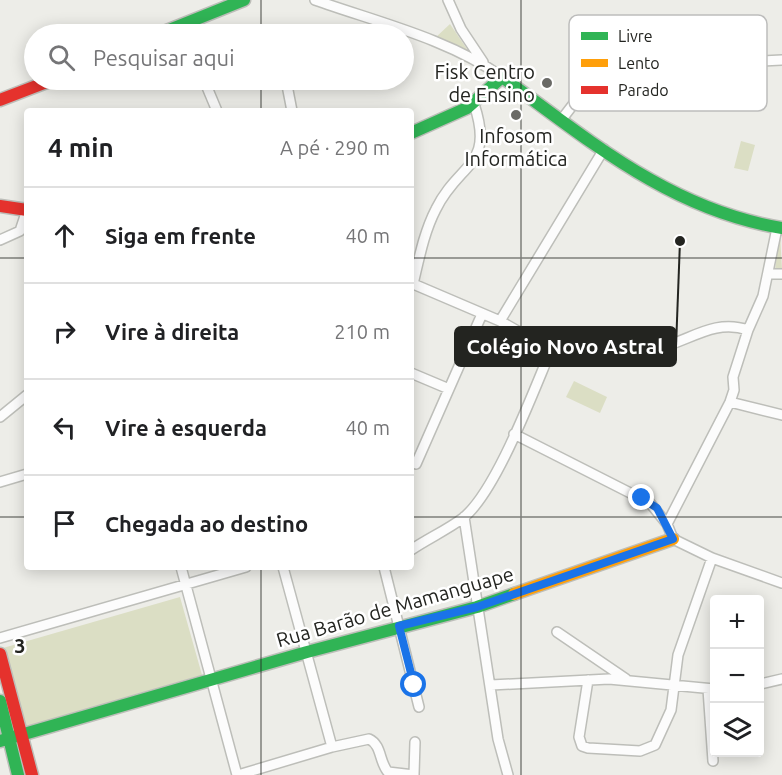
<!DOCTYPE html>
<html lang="pt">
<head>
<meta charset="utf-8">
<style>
	body { margin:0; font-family:Ubuntu,sans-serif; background:#f2f2f2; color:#202124 }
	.controls { position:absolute; right:18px; bottom:18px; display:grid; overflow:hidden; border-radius:6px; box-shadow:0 3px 15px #0003 }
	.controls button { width:54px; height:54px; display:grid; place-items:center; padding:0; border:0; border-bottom:2px solid #e0e0e0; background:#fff; color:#202124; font:30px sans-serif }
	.stop { position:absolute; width:18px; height:18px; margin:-14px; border:4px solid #1a73e8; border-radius:50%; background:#fff }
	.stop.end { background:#1a73e8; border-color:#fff; box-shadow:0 2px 6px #0008 }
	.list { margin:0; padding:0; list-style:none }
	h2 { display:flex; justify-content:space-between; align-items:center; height:78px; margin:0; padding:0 24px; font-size:26px }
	h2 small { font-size:20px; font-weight:400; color:#757577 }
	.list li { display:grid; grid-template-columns:39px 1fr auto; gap:18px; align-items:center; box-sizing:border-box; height:96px; padding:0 24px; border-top:2px solid #e0e0e0 }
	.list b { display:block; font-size:22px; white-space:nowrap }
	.list em { font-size:20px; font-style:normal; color:#757577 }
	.icon { flex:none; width:33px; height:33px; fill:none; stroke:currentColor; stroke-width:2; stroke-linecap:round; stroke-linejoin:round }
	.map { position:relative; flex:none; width:782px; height:775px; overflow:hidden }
	.search { position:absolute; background:#fff; box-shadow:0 3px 15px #0003; left:24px; top:24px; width:390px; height:66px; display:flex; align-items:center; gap:15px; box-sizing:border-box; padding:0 21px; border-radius:33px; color:#757577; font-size:22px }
	.panel { position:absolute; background:#fff; box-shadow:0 3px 15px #0003; left:24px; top:108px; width:390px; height:462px; border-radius:6px }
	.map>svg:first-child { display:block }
	.green { fill:#dbdec4 }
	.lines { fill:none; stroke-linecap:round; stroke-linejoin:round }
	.street-casing { stroke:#bdbeb9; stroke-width:12 }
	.fast-casing { stroke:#bdbeb9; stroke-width:15 }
	.slow-casing { stroke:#bdbeb9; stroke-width:15 }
	.jam-casing { stroke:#bdbeb9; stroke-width:15 }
	.street { stroke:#fcfcfc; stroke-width:9 }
	.fast { stroke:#30b455; stroke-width:12 }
	.slow { stroke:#ff9f0a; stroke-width:12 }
	.jam { stroke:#e5322d; stroke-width:12 }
	.route { stroke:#1a73e8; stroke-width:8 }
	.grid { fill:none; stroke:#232420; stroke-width:1.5; stroke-opacity:0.55 }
	.poi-dot { fill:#6a6a66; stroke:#fff; stroke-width:2 }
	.labels { text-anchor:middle; stroke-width:5; stroke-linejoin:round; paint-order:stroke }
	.poi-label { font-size:20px; fill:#232420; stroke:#fff; text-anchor:end }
	.street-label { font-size:20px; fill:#232420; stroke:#fff }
	.key { fill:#fff; stroke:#bdbdbc; stroke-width:1.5 }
	.key-label { font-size:16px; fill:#232420 }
	.grid-label { font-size:20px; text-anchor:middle; font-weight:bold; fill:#232420; stroke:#fff; stroke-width:5; stroke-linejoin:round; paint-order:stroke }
	.leader { fill:none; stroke:#232420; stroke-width:2 }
	.callout-dot { fill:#232420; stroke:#fff; stroke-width:2 }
	.callout { fill:#232420; stroke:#232420; stroke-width:2 }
	.callout-label { font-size:21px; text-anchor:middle; font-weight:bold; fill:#fff }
</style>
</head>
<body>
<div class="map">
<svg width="782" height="775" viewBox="0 0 782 775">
	<rect width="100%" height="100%" fill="#edede8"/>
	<path class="green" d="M 450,24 L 471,55 L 435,38 Z
		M 741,141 L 755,145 L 748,171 L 734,168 Z
		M 780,232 L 782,270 L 775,270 Z
		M 574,381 L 607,397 L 600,413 L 566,397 Z
		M 180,597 L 202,675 L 24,727 L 3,648 Z"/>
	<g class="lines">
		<g class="street-casing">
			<path id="street" d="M 315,0 C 377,22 449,39 502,77
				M 448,0 L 461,29 L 483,62
				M 182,25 L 186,34
				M 204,80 L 217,111
				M 286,80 L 292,111
				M 562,119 L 588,85 L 612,68 L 782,60
				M 0,240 L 20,231 L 27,210
				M 768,274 L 782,274
				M 411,283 L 500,321 L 551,350
				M 413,284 C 419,259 424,232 436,209 C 459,162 495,167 474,104
				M 500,321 L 604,149
				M 411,373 L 449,389
				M 730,402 L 782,415
				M 0,417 L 27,395
				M 514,434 L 650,503 L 667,524 L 673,539 L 712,558 L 782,583
				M 416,464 L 482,314
				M 0,482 L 27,474
				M 464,517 L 498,739 L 508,775
				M 667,524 L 730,402 L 734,390 L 733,377 L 748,330 L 763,296 L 777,228
				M 411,550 C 427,539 447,530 463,518 C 496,492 533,392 551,350 L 561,339 C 590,331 619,353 649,350 C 684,346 711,317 748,330
				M 181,567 L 237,775
				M 283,567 L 332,747
				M 384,567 L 419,707
				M 557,632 L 626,679
				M 0,638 L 246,567
				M 588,680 L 579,737 L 582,746 L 588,748 L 640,751 L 655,745 L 671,710 L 678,655 L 712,558
				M 760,684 L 782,679
				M 491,685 L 609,679 L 714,689
				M 708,689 L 713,761
				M 414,774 L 415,742
				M 238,775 L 332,747 L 369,739 C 382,745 379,762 388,772 L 414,775"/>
		</g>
		<g class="fast-casing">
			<path id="fast" d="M 159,34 L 244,0
				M 411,133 L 467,108 L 502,77 C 590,141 671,210 782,228
				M 0,701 L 18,775
				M 0,741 L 307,652 L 477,607 L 514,594"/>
		</g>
		<g class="slow-casing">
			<path id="slow" d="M 514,594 L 673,539"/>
		</g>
		<g class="jam-casing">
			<path id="jam" d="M 0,100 L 52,80
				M 0,206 L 27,210
				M 0,654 L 32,775"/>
		</g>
		<use href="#street" class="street"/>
		<use href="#fast" class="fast"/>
		<use href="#slow" class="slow"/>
		<use href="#jam" class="jam"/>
	</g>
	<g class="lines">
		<path class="route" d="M 414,685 L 399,626 L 477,607 L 673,539 L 657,508 L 642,498"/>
	</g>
	<path class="grid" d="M 261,0 L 261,34M 521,0 L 521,775M 261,80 L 261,111M 0,258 L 27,258M 411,258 L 782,258M 0,517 L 27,517M 411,517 L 782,517M 261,567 L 261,775"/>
	<g class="poi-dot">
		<circle cx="547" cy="83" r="6"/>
		<circle cx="516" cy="115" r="6"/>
	</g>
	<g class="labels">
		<g class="poi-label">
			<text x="535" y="79">Fisk Centro<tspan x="535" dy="23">de Ensino</tspan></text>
			<text x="516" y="143" text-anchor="middle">Infosom<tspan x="516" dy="23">Informática</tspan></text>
		</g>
		<g class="street-label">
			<text transform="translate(395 607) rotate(-16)" y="7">Rua Barão de Mamanguape</text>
		</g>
	</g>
	<rect x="569" y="15" width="198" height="96" rx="9" class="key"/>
	<rect x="581" y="32" width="27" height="8" fill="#30b455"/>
	<rect x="581" y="59" width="27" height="8" fill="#ff9f0a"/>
	<rect x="581" y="86" width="27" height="8" fill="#e5322d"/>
	<g class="key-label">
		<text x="618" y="42">Livre</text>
		<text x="618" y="69">Lento</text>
		<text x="618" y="96">Parado</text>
	</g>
	<g class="grid-label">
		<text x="20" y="653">3</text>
	</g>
	<path class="leader" d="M680 241L676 347"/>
	<circle class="callout-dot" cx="680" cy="241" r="6"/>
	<rect class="callout" x="455" y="327" width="221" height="39" rx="6"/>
	<g class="callout-label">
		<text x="565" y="354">Colégio Novo Astral</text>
	</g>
</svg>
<div class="controls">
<button>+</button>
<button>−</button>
<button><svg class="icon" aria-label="layers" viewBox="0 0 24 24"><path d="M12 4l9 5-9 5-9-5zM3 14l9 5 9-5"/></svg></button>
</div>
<div class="stop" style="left:414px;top:685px"></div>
<div class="stop end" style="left:642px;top:498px"></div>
<div class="search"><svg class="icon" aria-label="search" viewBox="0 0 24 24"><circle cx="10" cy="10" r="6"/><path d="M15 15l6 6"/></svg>Pesquisar aqui</div>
<section class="panel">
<h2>4 min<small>A pé · 290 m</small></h2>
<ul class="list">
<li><svg class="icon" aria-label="ahead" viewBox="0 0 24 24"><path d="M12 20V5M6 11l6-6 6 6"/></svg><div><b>Siga em frente</b></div><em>40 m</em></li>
<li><svg class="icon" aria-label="right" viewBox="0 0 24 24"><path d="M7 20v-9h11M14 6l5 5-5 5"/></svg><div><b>Vire à direita</b></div><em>210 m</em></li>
<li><svg class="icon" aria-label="left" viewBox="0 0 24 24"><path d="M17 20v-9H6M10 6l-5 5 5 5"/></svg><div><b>Vire à esquerda</b></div><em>40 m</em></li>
<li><svg class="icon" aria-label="arrive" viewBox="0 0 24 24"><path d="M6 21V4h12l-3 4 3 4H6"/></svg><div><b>Chegada ao destino</b></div></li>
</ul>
</section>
</div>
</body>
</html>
